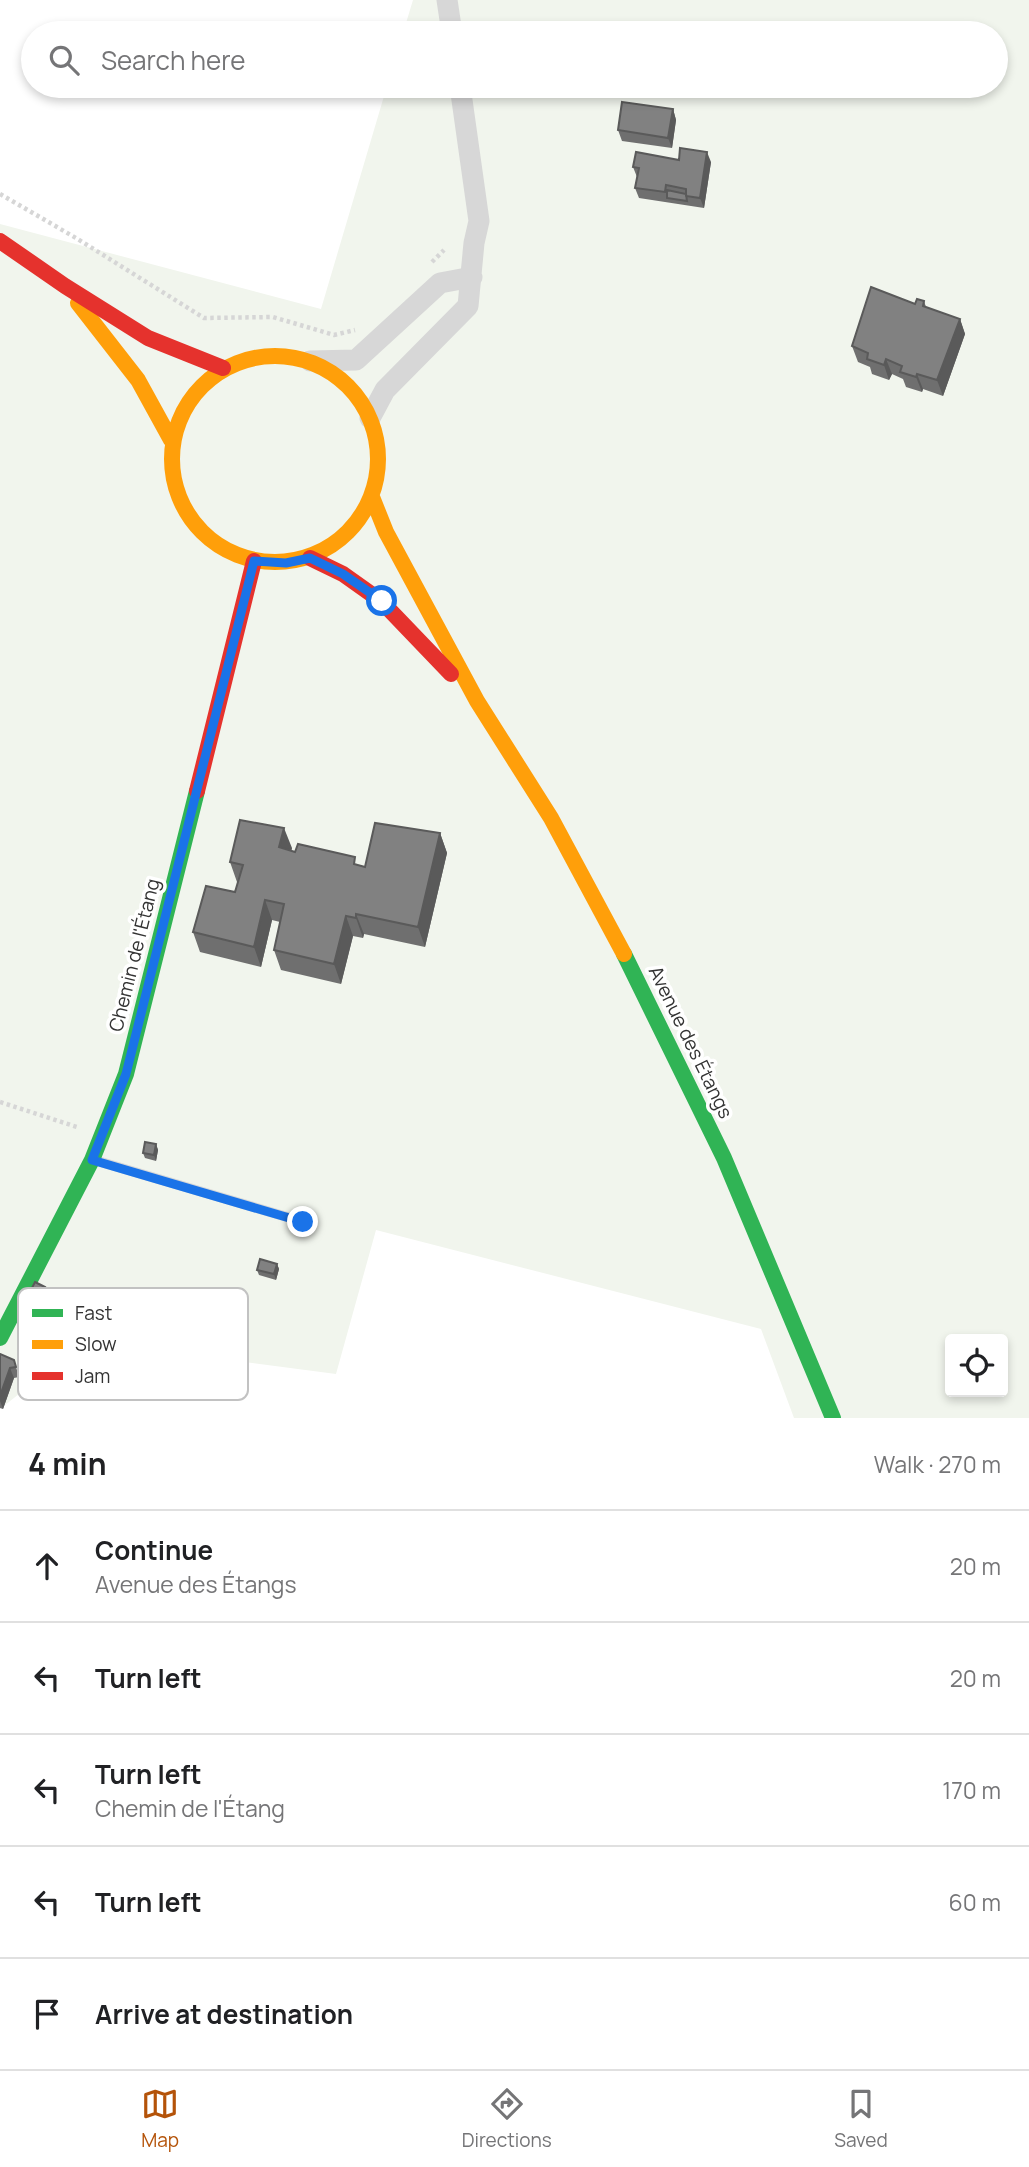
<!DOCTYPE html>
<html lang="en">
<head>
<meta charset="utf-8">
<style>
	body { margin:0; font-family:Manrope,sans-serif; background:#f2f2f2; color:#202124 }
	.controls { position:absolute; right:21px; bottom:21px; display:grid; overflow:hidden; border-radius:7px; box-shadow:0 4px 10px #0003 }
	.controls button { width:63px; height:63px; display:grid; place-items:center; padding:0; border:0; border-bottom:2px solid #e0e0e0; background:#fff; color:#202124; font:35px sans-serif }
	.stop { position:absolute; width:21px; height:21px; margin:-16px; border:5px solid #1a73e8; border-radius:50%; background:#fff }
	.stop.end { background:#1a73e8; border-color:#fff; box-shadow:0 2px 7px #0008 }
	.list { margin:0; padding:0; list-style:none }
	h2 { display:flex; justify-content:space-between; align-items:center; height:91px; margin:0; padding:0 28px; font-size:30px }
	h2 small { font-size:23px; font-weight:400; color:#757577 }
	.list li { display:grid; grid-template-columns:46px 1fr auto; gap:21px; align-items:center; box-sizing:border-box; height:112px; padding:0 28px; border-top:2px solid #e0e0e0 }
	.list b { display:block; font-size:26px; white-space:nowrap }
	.list p { margin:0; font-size:23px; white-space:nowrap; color:#757577 }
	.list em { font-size:23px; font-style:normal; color:#757577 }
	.icon { flex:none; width:38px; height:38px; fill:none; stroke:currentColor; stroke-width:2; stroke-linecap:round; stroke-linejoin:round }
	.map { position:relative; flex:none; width:1029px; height:1418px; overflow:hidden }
	.search { position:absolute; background:#fff; box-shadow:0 4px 10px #0003; left:21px; right:21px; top:21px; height:77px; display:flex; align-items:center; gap:18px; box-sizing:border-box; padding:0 24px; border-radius:38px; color:#757577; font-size:26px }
	.sheet { height:651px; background:#fff }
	nav { display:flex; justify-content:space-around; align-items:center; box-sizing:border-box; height:98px; border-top:2px solid #e0e0e0; background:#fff; font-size:19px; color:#757577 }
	nav a { display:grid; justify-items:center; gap:4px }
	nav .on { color:#b45309 }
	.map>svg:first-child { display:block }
	.green { fill:#f1f5ed; fill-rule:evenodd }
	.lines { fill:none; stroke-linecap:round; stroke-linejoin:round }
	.path { stroke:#d6d6d6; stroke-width:4.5; stroke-dasharray:3.5 3.5; stroke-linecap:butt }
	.lane { stroke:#d7d7d7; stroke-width:10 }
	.street { stroke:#d7d7d7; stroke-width:21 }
	.fast { stroke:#30b455; stroke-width:16 }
	.slow { stroke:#ff9f0a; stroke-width:16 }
	.jam { stroke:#e5322d; stroke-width:16 }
	.wall { fill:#6f6f6f }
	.shaded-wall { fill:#5a5a5a }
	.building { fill:#818181; stroke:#5a5a5a; stroke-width:2 }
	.route { stroke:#1a73e8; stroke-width:9 }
	.labels { text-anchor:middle; stroke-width:7; stroke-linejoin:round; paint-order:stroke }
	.street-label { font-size:19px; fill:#333; stroke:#fff }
	.key { fill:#fff; stroke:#c2c2c2; stroke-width:2 }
	.key-label { font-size:19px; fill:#333 }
</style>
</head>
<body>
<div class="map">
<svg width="1029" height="1418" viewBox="0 0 1029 1418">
	<rect width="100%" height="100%" fill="#fff"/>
	<path class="green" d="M 413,0 L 1029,0 L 1029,1418 L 794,1418 L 761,1329 L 376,1230 L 336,1374 L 86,1341 L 0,1409 L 0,224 L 321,309 L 387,86 L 996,86 L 996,33 L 403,33 ZM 950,1339 L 1003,1339 L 1003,1392 L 950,1392 Z"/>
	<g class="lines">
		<path class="path" d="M 0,194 L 76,238 L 204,318 L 273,317 L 334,335 L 355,330
			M 432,262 L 444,250
			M 0,1102 L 77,1127"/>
		<path class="lane" d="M 94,1160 L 304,1222"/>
		<path class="street" d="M 447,0 L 452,33
			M 310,361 L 356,360 L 440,283 L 472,277
			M 370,418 L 385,390 L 468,306 L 474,243 L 479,221 L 460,86"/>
		<path class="fast" d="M 624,954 L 724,1158 L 833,1418
			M 0,1338 L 92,1160 L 126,1074 L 197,791"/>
		<path class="slow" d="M 78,303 L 138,380 L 171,440
			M172 459a103 103 0 1 1 206 0a103 103 0 1 1-206 0Z
			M 372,497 L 386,532 L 477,701 L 551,818 L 624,954"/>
		<path class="jam" d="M 0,241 L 65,286 L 148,338 L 223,368
			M 310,558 L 343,574 L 381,601 L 451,674
			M 197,791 L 254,561"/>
	</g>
	<path class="wall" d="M 673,109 L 676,120 L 672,148 L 622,141 L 618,130 Z
		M 679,160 L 711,162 L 704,208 L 639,198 L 635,188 L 637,177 L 633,167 Z
		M 924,301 L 926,307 L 960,319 L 965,334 L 943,396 L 923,389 L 922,392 L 906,387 L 903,379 L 892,374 L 889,380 L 872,374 L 870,367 L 858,362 L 852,346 L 915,304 Z
		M 440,833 L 447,853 L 425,947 L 364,934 L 363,938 L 353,936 L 341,984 L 281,970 L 274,950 L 280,922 L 272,920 L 261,967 L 200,952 L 193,932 L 235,892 L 238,882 L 237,882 L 230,862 L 292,848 L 291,851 L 365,867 Z
		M 156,1144 L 158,1150 L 156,1161 L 145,1158 L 143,1153 Z
		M 277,1264 L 279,1269 L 276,1280 L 259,1275 L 257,1270 Z
		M 47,1292 L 32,1319 L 23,1315 L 21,1309 Z
		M 0,1354 L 14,1360 L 19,1377 L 14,1378 L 3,1409 L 0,1408 Z"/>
	<path class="shaded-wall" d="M 673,109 L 676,120 L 672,148 L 668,138 Z
		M 707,152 L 711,162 L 704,208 L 700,198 Z
		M 960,319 L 965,334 L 943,396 L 937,380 Z
		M 886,359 L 892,374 L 889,380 L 884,365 Z
		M 917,374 L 923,389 L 922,392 L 916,377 Z
		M 284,828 L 292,848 L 286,867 L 279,847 Z
		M 440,833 L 447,853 L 425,947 L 418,927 Z
		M 265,900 L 272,920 L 261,967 L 254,947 Z
		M 356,914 L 364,934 L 363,938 L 356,918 Z
		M 346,916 L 353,936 L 341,984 L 334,964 Z
		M 156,1144 L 158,1150 L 156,1161 L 154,1155 Z
		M 277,1264 L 279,1269 L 276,1280 L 274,1274 Z
		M 45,1287 L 47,1292 L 32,1319 L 30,1314 Z
		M 10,1368 L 14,1378 L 3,1409 L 0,1401 L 0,1396 Z"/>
	<path class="building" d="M 622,102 L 673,109 L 668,138 L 618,130 Z
		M 680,148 L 707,152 L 700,198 L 686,196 L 686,189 L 666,185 L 665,192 L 635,188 L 639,168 L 633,167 L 636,152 L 679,160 Z
		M 667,190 L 686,194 L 687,201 L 667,198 Z
		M 871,287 L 915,304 L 917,299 L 924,301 L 923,306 L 960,319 L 937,380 L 917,374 L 916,377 L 900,372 L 902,366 L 886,359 L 884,365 L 867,359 L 868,353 L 852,346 Z
		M 240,820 L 284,828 L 279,847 L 295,852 L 298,844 L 355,857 L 354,864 L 365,867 L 375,823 L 440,833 L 418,927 L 356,914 L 356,918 L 346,916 L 334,964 L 274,950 L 284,904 L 265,900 L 254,947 L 193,932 L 206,886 L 235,892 L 243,865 L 230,862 Z
		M 145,1142 L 156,1144 L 154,1155 L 143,1153 Z
		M 260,1259 L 277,1264 L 274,1274 L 257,1270 Z
		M 35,1282 L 45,1287 L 30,1314 L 21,1309 Z
		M 0,1354 L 14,1360 L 16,1367 L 10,1368 L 0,1396 Z"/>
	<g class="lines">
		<path class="route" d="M 303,1222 L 92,1160 L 126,1074 L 254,561 L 286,563 L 310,558 L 343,574 L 382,601"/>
	</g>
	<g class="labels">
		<g class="street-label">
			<text transform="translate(134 955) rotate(-76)" y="7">Chemin de l'Étang</text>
			<text transform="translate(691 1042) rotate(64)" y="7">Avenue des Étangs</text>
		</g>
	</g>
	<rect x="18" y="1288" width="230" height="112" rx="10" class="key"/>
	<rect x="32" y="1309" width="31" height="8" fill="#30b455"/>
	<rect x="32" y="1340" width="31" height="9" fill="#ff9f0a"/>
	<rect x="32" y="1372" width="31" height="8" fill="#e5322d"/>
	<g class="key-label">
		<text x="75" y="1320">Fast</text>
		<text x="75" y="1351">Slow</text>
		<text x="75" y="1383">Jam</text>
	</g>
</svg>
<div class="controls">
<button><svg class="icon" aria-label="locate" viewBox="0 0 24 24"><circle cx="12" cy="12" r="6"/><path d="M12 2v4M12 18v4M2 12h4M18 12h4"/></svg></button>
</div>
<div class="stop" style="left:382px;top:601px"></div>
<div class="stop end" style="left:303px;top:1222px"></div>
<div class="search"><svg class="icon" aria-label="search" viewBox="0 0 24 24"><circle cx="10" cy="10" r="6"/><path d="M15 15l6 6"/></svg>Search here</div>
</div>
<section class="sheet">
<h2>4 min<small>Walk · 270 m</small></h2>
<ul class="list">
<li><svg class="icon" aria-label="ahead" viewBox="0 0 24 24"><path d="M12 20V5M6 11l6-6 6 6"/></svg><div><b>Continue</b><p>Avenue des Étangs</p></div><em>20 m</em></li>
<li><svg class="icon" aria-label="left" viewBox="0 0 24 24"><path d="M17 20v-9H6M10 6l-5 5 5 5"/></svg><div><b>Turn left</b></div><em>20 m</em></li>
<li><svg class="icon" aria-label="left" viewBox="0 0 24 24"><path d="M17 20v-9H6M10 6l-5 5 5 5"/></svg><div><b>Turn left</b><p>Chemin de l'Étang</p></div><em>170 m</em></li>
<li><svg class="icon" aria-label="left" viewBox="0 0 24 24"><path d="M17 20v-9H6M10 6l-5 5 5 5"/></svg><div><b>Turn left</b></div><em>60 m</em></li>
<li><svg class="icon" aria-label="arrive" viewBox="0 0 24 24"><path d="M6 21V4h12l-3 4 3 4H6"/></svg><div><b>Arrive at destination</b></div></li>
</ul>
</section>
<nav>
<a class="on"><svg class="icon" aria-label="map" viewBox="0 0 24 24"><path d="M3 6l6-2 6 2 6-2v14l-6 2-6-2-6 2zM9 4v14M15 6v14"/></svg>Map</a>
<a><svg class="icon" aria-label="directions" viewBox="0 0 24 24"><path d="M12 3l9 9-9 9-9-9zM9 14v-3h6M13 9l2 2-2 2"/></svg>Directions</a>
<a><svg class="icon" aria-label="saved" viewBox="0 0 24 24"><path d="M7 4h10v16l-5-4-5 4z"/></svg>Saved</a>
</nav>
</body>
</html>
